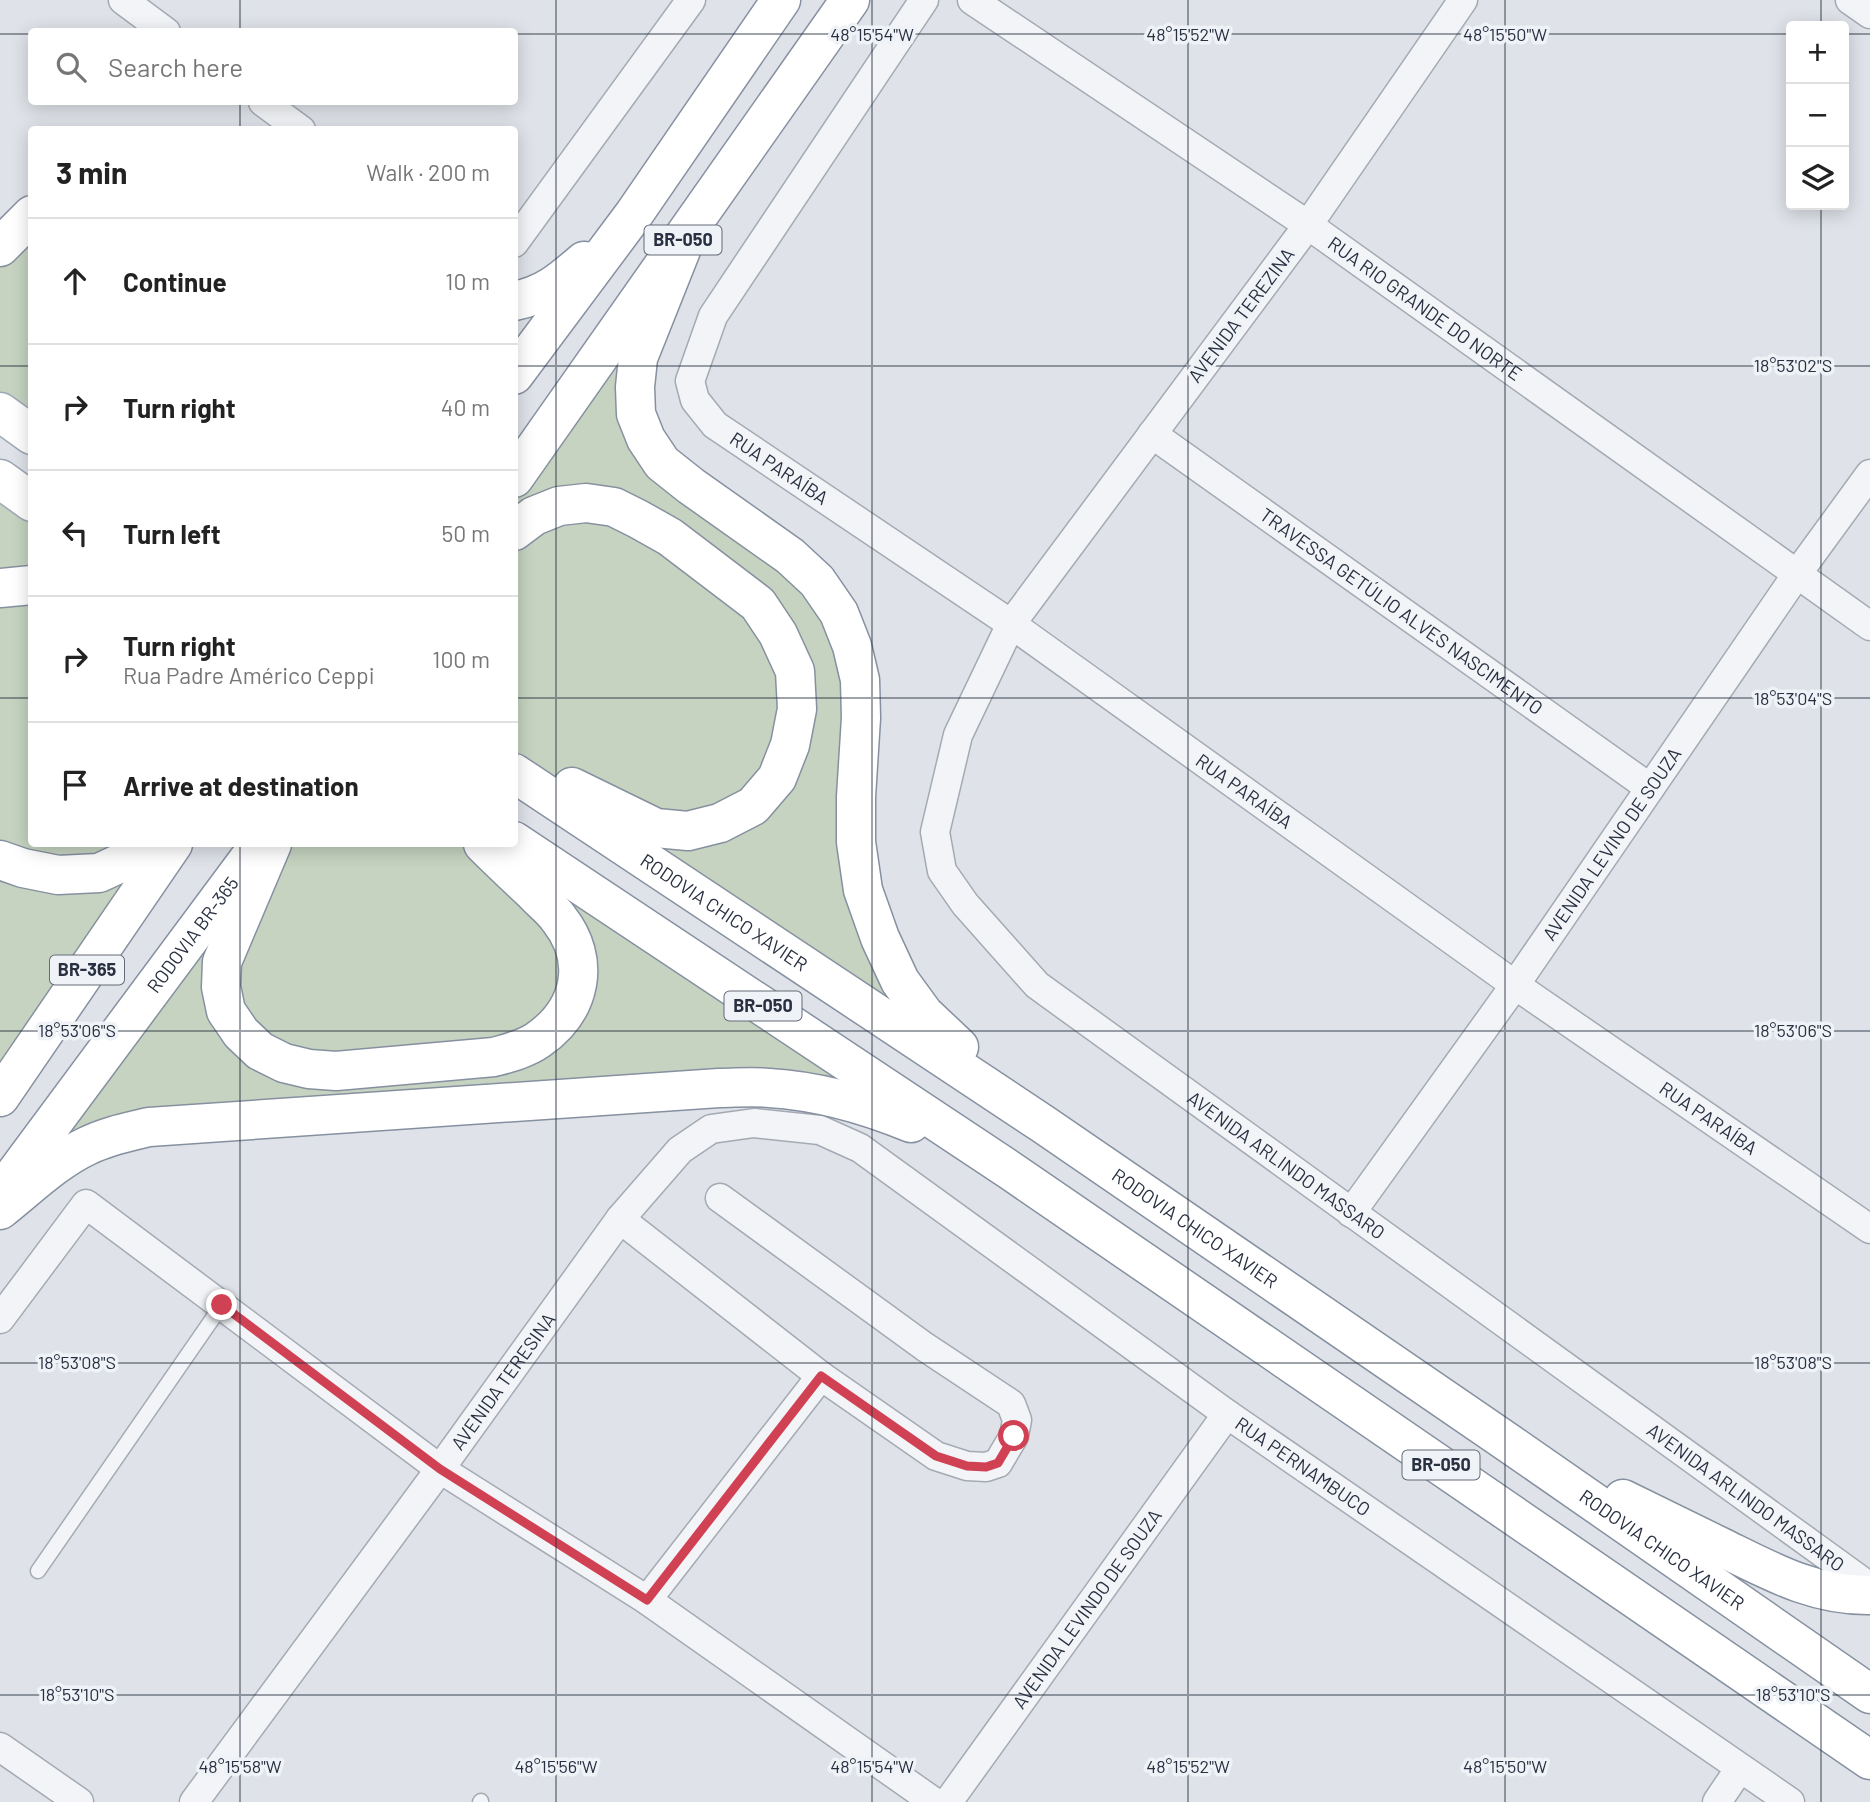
<!DOCTYPE html>
<html lang="en">
<head>
<meta charset="utf-8">
<style>
	body { margin:0; font-family:Barlow,sans-serif; background:#f6f6f6; color:#222 }
	.controls { position:absolute; right:21px; top:21px; display:grid; overflow:hidden; border-radius:7px; box-shadow:0 4px 18px #0003 }
	.controls button { width:63px; height:63px; display:grid; place-items:center; padding:0; border:0; border-bottom:2px solid #e0e0e0; background:#fff; color:#222; font:35px sans-serif }
	.stop { position:absolute; width:21px; height:21px; margin:-16px; border:5px solid #d14154; border-radius:50%; background:#fff }
	.stop.end { background:#d14154; border-color:#fff; box-shadow:0 2px 7px #0008 }
	.list { margin:0; padding:0; list-style:none }
	h2 { display:flex; justify-content:space-between; align-items:center; height:91px; margin:0; padding:0 28px; font-size:30px }
	h2 small { font-size:23px; font-weight:400; color:#767676 }
	.list li { display:grid; grid-template-columns:46px 1fr auto; gap:21px; align-items:center; box-sizing:border-box; height:126px; padding:0 28px; border-top:2px solid #e0e0e0 }
	.list b { display:block; font-size:26px; white-space:nowrap }
	.list p { margin:0; font-size:23px; white-space:nowrap; color:#767676 }
	.list em { font-size:23px; font-style:normal; color:#767676 }
	.icon { flex:none; width:38px; height:38px; fill:none; stroke:currentColor; stroke-width:2; stroke-linecap:round; stroke-linejoin:round }
	.map { position:relative; flex:none; width:1870px; height:1802px; overflow:hidden }
	.search { position:absolute; background:#fff; box-shadow:0 4px 18px #0003; left:28px; top:28px; width:490px; height:77px; display:flex; align-items:center; gap:18px; box-sizing:border-box; padding:0 24px; border-radius:7px; color:#767676; font-size:26px }
	.panel { position:absolute; background:#fff; box-shadow:0 4px 18px #0003; left:28px; top:126px; width:490px; height:721px; border-radius:7px }
	.map>svg:first-child { display:block }
	.green { fill:#c5d3c0 }
	.lines { fill:none; stroke-linecap:round; stroke-linejoin:round }
	.lane-casing { stroke:#a4aab3; stroke-width:17 }
	.street-casing { stroke:#a4aab3; stroke-width:31 }
	.primary-casing { stroke:#9ea7b5; stroke-width:41 }
	.highway-casing { stroke:#8690a0; stroke-width:41 }
	.lane { stroke:#f2f4f7; stroke-width:14 }
	.street { stroke:#f2f4f7; stroke-width:28 }
	.primary { stroke:#fff; stroke-width:38 }
	.highway { stroke:#fff; stroke-width:38 }
	.route { stroke:#d14154; stroke-width:9 }
	.ticks { fill:none; stroke:#283041; stroke-width:2; stroke-opacity:0.45 }
	.labels { text-anchor:middle; stroke-width:7; stroke-linejoin:round; paint-order:stroke }
	.shield { fill:#eff2f6; stroke:#646a77; stroke-width:2 }
	.shield-label { font-size:18px; font-weight:bold; fill:#283041 }
	.street-label { font-size:19px; fill:#283041; stroke:#eff2f6 }
	.ticks-label { font-size:18px; text-anchor:middle; fill:#283041; stroke:#eff2f6; stroke-width:7; stroke-linejoin:round; paint-order:stroke }
</style>
</head>
<body>
<div class="map">
<svg width="1870" height="1802" viewBox="0 0 1870 1802">
	<rect width="100%" height="100%" fill="#dfe3e9"/>
	<path class="green" d="M 31,215 L 31,435 L 0,412 L 0,247 Z
		M 687,235 L 636,414 L 839,613 L 856,797 L 900,981 L 1043,1124 L 515,773 L 515,478 Z
		M 0,479 L 31,502 L 32,844 L 173,844 L 0,1097 Z
		M 261,844 L 514,844 L 910,1123 L 816,1093 L 149,1127 L 0,1210 Z"/>
	<g class="lines">
		<g class="lane-casing">
			<path id="lane" d="M 38,1571 L 222,1305
				M 480,1802 L 481,1801"/>
		</g>
		<g class="street-casing">
			<g id="street">
				<path d="M 123,0 L 166,32"/>
				<path id="s1" d="M 924,0 L 713,316 L 690,381 L 695,400 L 715,425 L 1011,624 L 1515,985 L 1870,1229"/>
				<path id="s2" d="M 972,0 L 1308,225 L 1870,626"/>
				<path id="s3" d="M 1463,0 L 1308,225 L 1011,624 L 958,735 L 935,832 L 942,871 L 965,904 L 1037,985 L 1870,1587"/>
				<path d="M 1850,0 L 1870,14"/>
				<path d="M 263,102 L 301,130"/>
				<path d="M 514,243 L 691,0"/>
				<path id="s4" d="M 1152,434 L 1650,788"/>
				<path d="M 720,1198 L 925,1347 L 1011,1404 L 1017,1420 L 1014,1436 L 998,1463 L 986,1467 L 967,1466 L 936,1456 L 821,1376"/>
				<path id="s5" d="M 1351,1213 L 1515,985 L 1797,574 L 1870,474"/>
				<path d="M 620,1219 L 821,1376 L 647,1600"/>
				<path d="M 0,1319 L 86,1204 L 440,1469 L 647,1600 L 934,1802"/>
				<path d="M 0,1747 L 79,1802"/>
				<path id="s6" d="M 194,1802 L 440,1469 L 620,1219 L 680,1150 L 711,1129 L 754,1123 L 820,1130 L 860,1148 L 1227,1414 L 1790,1802"/>
				<path id="s7" d="M 948,1802 L 1227,1414"/>
				<path d="M 1717,1802 L 1740,1768"/>
			</g>
		</g>
		<g class="primary-casing">
			<path id="primary" d="M 0,412 L 32,435
				M 0,479 L 32,502"/>
		</g>
		<g class="highway-casing">
			<g id="highway">
				<path d="M 687,235 L 638,358 L 635,387 L 636,414 L 646,439 L 662,463 L 691,486 L 790,556 L 817,581 L 839,613 L 852,646 L 860,680 L 861,718 L 856,797 L 856,842 L 863,890 L 880,938 L 900,981 L 924,1014 L 959,1047"/>
				<path d="M 0,247 L 32,215"/>
				<path d="M 514,301 C 545,295 561,281 584,261"/>
				<path d="M 514,375 L 634,214 L 781,0"/>
				<path d="M 514,478 L 850,0"/>
				<path d="M 514,531 L 534,516 L 559,506 L 586,503 L 614,507 L 638,519 L 670,537 L 758,604 L 778,634 L 795,671 L 797,709 L 790,745 L 777,778 L 753,806 L 720,823 L 688,831 L 656,828 L 572,787"/>
				<path d="M 0,588 L 32,585"/>
				<path id="s8" d="M 514,773 L 1043,1124 L 1510,1444 L 1870,1694"/>
				<path d="M 514,841 L 1011,1171 L 1870,1760"/>
				<path d="M 272,844 L 222,962 L 221,987 L 226,1011 L 241,1033 L 260,1051 L 284,1063 L 309,1069 L 336,1071 L 494,1057 C 509,1053 525,1049 538,1040 C 581,1010 592,961 559,919 C 552,909 541,901 533,892 C 516,876 499,860 483,844"/>
				<path d="M 0,860 L 23,868 L 58,875 L 99,873 L 140,854 L 153,844"/>
				<path d="M 0,1097 L 173,844"/>
				<path id="s9" d="M 3,1190 L 251,856"/>
				<path d="M 0,1210 C 28,1188 55,1161 87,1146 C 107,1136 128,1132 149,1127 L 719,1088 C 735,1088 752,1086 769,1088 C 819,1091 865,1104 911,1123"/>
				<path d="M 1623,1499 C 1656,1515 1689,1531 1721,1547 C 1770,1571 1814,1596 1870,1595"/>
			</g>
		</g>
		<use href="#lane" class="lane"/>
		<use href="#street" class="street"/>
		<use href="#primary" class="primary"/>
		<use href="#highway" class="highway"/>
	</g>
	<g class="lines">
		<path class="route" d="M 222,1305 L 440,1469 L 647,1600 L 821,1376 L 936,1456 L 967,1466 L 986,1467 L 998,1463 L 1014,1436"/>
	</g>
	<path class="ticks" d="M 240,0 L 240,32M 556,0 L 556,1802M 872,0 L 872,1802M 1188,0 L 1188,1802M 1505,0 L 1505,1802M 1821,0 L 1821,26M 0,34 L 32,34M 514,34 L 1791,34M 1844,34 L 1870,34M 240,102 L 240,130M 1821,205 L 1821,1802M 0,366 L 32,366M 514,366 L 1870,366M 0,698 L 32,698M 514,698 L 1870,698M 240,844 L 240,1802M 0,1031 L 1870,1031M 0,1363 L 1870,1363M 0,1695 L 1870,1695"/>
	<g class="labels">
		<g class="shield">
			<rect x="644.5" y="225.5" width="77" height="29" rx="5"/>
			<rect x="50" y="955.5" width="74" height="29" rx="5"/>
			<rect x="724.5" y="991.5" width="77" height="29" rx="5"/>
			<rect x="1402.5" y="1450.5" width="77" height="29" rx="5"/>
		</g>
		<g class="shield-label">
			<text x="683" y="246">BR-050</text>
			<text x="87" y="976">BR-365</text>
			<text x="763" y="1012">BR-050</text>
			<text x="1441" y="1471">BR-050</text>
		</g>
		<g class="street-label">
			<text dy="7" stroke="none"><textPath href="#s2" startOffset="548">RUA RIO GRANDE DO NORTE</textPath></text>
			<text transform="translate(1241 315) rotate(-53)" y="7">AVENIDA TEREZINA</text>
			<text dy="7" stroke="none"><textPath href="#s1" startOffset="578">RUA PARAÍBA</textPath></text>
			<text dy="7" stroke="none"><textPath href="#s4" startOffset="306">TRAVESSA GETÚLIO ALVES NASCIMENTO</textPath></text>
			<text dy="7" stroke="none"><textPath href="#s1" startOffset="1144">RUA PARAÍBA</textPath></text>
			<text dy="7" stroke="none"><textPath href="#s5" startOffset="452">AVENIDA LEVINO DE SOUZA</textPath></text>
			<text dy="7" stroke="none"><textPath href="#s8" startOffset="252">RODOVIA CHICO XAVIER</textPath></text>
			<text dy="7" stroke="none"><textPath href="#s9" startOffset="318">RODOVIA BR-365</textPath></text>
			<text dy="7" stroke="none"><textPath href="#s1" startOffset="1712">RUA PARAÍBA</textPath></text>
			<text dy="7" stroke="none"><textPath href="#s3" startOffset="1489">AVENIDA ARLINDO MASSARO</textPath></text>
			<text dy="7" stroke="none"><textPath href="#s8" startOffset="819">RODOVIA CHICO XAVIER</textPath></text>
			<text dy="7" stroke="none"><textPath href="#s6" startOffset="522">AVENIDA TERESINA</textPath></text>
			<text dy="7" stroke="none"><textPath href="#s6" startOffset="1550">RUA PERNAMBUCO</textPath></text>
			<text dy="7" stroke="none"><textPath href="#s3" startOffset="2056">AVENIDA ARLINDO MASSARO</textPath></text>
			<text dy="7" stroke="none"><textPath href="#s8" startOffset="1386">RODOVIA CHICO XAVIER</textPath></text>
			<text dy="7" stroke="none"><textPath href="#s7" startOffset="238">AVENIDA LEVINDO DE SOUZA</textPath></text>
		</g>
	</g>
	<g class="ticks-label">
		<text x="872" y="41">48°15'54"W</text>
		<text x="1188" y="41">48°15'52"W</text>
		<text x="1505" y="41">48°15'50"W</text>
		<text x="1793" y="372">18°53'02"S</text>
		<text x="1793" y="705">18°53'04"S</text>
		<text x="77" y="1037">18°53'06"S</text>
		<text x="1793" y="1037">18°53'06"S</text>
		<text x="77" y="1369">18°53'08"S</text>
		<text x="1793" y="1369">18°53'08"S</text>
		<text x="77" y="1701">18°53'10"S</text>
		<text x="1793" y="1701">18°53'10"S</text>
		<text x="240" y="1773">48°15'58"W</text>
		<text x="556" y="1773">48°15'56"W</text>
		<text x="872" y="1773">48°15'54"W</text>
		<text x="1188" y="1773">48°15'52"W</text>
		<text x="1505" y="1773">48°15'50"W</text>
	</g>
</svg>
<div class="controls">
<button>+</button>
<button>−</button>
<button><svg class="icon" aria-label="layers" viewBox="0 0 24 24"><path d="M12 4l9 5-9 5-9-5zM3 14l9 5 9-5"/></svg></button>
</div>
<div class="stop" style="left:1014px;top:1436px"></div>
<div class="stop end" style="left:222px;top:1305px"></div>
<div class="search"><svg class="icon" aria-label="search" viewBox="0 0 24 24"><circle cx="10" cy="10" r="6"/><path d="M15 15l6 6"/></svg>Search here</div>
<section class="panel">
<h2>3 min<small>Walk · 200 m</small></h2>
<ul class="list">
<li><svg class="icon" aria-label="ahead" viewBox="0 0 24 24"><path d="M12 20V5M6 11l6-6 6 6"/></svg><div><b>Continue</b></div><em>10 m</em></li>
<li><svg class="icon" aria-label="right" viewBox="0 0 24 24"><path d="M7 20v-9h11M14 6l5 5-5 5"/></svg><div><b>Turn right</b></div><em>40 m</em></li>
<li><svg class="icon" aria-label="left" viewBox="0 0 24 24"><path d="M17 20v-9H6M10 6l-5 5 5 5"/></svg><div><b>Turn left</b></div><em>50 m</em></li>
<li><svg class="icon" aria-label="right" viewBox="0 0 24 24"><path d="M7 20v-9h11M14 6l5 5-5 5"/></svg><div><b>Turn right</b><p>Rua Padre Américo Ceppi</p></div><em>100 m</em></li>
<li><svg class="icon" aria-label="arrive" viewBox="0 0 24 24"><path d="M6 21V4h12l-3 4 3 4H6"/></svg><div><b>Arrive at destination</b></div></li>
</ul>
</section>
</div>
</body>
</html>
